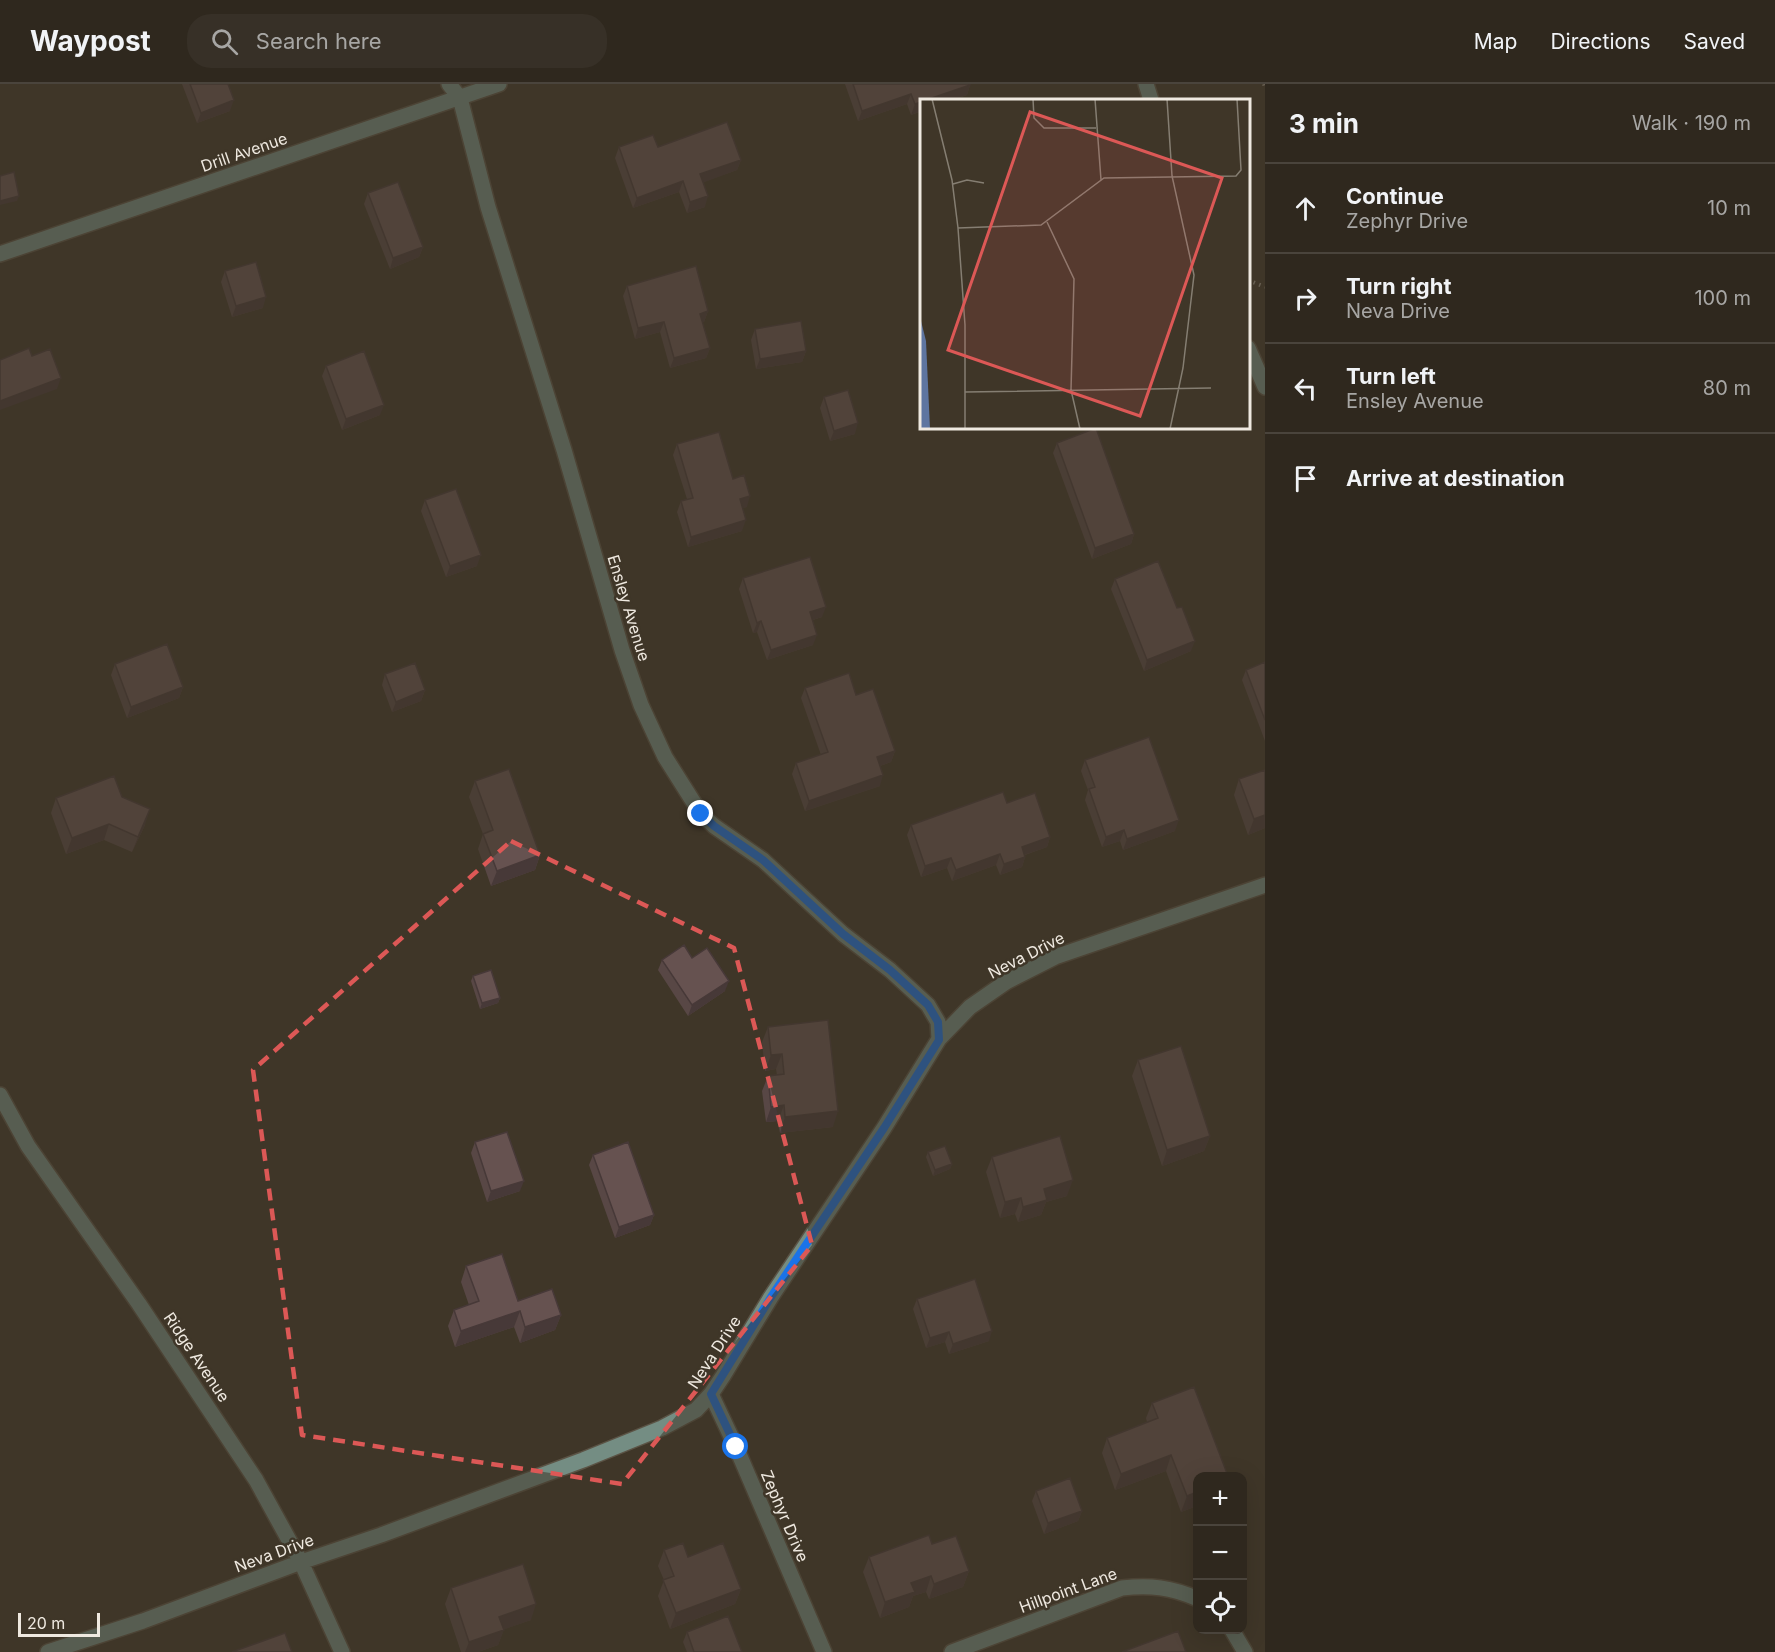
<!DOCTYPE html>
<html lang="en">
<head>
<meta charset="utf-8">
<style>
	body { margin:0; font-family:Inter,sans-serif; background:#373027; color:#f1f3f6 }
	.controls { position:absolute; right:18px; bottom:18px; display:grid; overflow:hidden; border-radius:12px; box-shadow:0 6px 24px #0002 }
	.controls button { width:54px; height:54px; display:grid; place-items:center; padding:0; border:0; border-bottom:2px solid #4a443c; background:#2f281e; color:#f1f3f6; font:30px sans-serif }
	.scale { position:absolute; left:18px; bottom:15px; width:82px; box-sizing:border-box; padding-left:6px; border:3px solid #efe9e0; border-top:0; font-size:16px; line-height:21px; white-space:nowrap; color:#efe9e0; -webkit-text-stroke:4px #3f3628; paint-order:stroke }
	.stop { position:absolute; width:18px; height:18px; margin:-14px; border:4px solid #1a73e8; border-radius:50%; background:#fff }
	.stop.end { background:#1a73e8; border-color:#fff; box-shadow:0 2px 6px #0008 }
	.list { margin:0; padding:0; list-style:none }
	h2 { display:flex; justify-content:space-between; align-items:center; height:78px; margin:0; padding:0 24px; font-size:26px }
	h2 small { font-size:20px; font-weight:400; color:#a7a6a4 }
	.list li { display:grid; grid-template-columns:39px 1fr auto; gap:18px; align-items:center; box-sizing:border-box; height:90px; padding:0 24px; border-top:2px solid #4a443c }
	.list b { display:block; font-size:22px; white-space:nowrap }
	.list p { margin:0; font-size:20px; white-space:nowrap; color:#a7a6a4 }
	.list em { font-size:20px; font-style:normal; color:#a7a6a4 }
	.icon { flex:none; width:33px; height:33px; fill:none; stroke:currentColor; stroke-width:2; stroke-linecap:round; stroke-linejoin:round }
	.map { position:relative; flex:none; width:1265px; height:1568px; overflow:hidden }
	header { display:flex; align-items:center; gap:36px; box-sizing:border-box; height:84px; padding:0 30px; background:#2f281e; border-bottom:2px solid #4a443c }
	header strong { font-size:28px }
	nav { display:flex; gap:33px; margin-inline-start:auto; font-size:21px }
	.search { width:420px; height:54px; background:#373027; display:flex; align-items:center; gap:15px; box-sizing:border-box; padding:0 21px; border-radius:24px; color:#a7a6a4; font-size:22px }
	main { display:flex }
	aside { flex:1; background:#2f281e }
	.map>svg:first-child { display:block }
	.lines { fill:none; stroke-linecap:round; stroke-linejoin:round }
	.minor-casing { stroke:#5b5345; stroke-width:18 }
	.path { stroke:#989185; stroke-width:4; stroke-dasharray:1.5 4.5; stroke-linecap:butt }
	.minor { stroke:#748d83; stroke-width:15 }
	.wall { fill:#584745 }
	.shaded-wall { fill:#473938 }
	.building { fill:#665250; stroke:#473938; stroke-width:1.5 }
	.route { stroke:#1a73e8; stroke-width:8 }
	.marked { fill:none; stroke:#dc5856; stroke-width:4.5; stroke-dasharray:12 8; stroke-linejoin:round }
	.labels { text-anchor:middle; stroke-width:5; stroke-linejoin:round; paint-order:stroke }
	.street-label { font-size:16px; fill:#efe9e0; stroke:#3f3628 }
	.inset-road { fill:none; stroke:#857e72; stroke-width:1.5 }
	.view { fill:#dc5856; fill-opacity:0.15; stroke:#dc5856; stroke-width:3 }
	.inset-edge { fill:none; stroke:#efe9e0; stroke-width:3 }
</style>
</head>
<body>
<header>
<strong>Waypost</strong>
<div class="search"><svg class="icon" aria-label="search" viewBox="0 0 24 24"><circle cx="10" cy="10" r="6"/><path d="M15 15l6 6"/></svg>Search here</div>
<nav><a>Map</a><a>Directions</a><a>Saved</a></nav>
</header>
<main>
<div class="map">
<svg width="1265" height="1568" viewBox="0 0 1265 1568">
	<rect width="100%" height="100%" fill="#3f3628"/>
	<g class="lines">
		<g class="minor-casing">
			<path id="minor" d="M 449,0 L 460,14 L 488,123 L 564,366 L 622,566 L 641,621 L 665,673 L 701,730 L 714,742 L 763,776 L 843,850 L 890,886 L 928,921 L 938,938 L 939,955
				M 1146,0 L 1151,16
				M 0,170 L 499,0
				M 1248,264 L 1265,303
				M 0,1011 L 28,1062 L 139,1220 L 256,1396 L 301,1478 L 342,1568
				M 711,1310 L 736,1363 L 824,1568
				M 1232,1546 L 1245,1568
				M 48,1568 L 143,1537 L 301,1478 L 381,1451 L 583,1376 L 662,1344 L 696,1326 L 711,1310 L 723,1292 L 771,1213 L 884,1044 L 939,955 L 970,923 L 1006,898 L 1055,873 L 1265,801
				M 952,1568 L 1122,1504 C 1150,1501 1171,1503 1198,1515"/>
		</g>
		<path class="path" d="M 1264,0 L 1265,3
			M 1248,196 L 1265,203"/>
		<use href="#minor" class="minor"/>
	</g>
	<path class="wall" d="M 182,0 L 228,0 L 230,27 L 197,39 Z
		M 845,0 L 970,0 L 970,1 L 967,11 L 911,31 L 907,20 L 858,37 Z
		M 619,63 L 658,63 L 741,76 L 737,86 L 703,98 L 705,123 L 687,129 L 679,108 L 633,124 L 615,74 Z
		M 368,109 L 423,163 L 419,173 L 390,185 L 364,120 Z
		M 225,187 L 263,224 L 232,233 L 221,198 Z
		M 627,202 L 708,227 L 704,238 L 702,238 L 710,264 L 706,274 L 670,284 L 660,248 L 635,255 L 623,212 Z
		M 755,245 L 806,267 L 802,278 L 756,285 L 751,256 Z
		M 326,282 L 380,331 L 342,346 L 322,292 Z
		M 824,313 L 855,350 L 830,357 L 820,324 Z
		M 1057,359 L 1134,450 L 1131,460 L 1092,475 L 1053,369 Z
		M 677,360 L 733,395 L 747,423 L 742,424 L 742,447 L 688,463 L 677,428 L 681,417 L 687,415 L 673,371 Z
		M 425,416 L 477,482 L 446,493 L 421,427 Z
		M 743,494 L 822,533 L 813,536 L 813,561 L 767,576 L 757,548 L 753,549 L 739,505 Z
		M 1115,495 L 1191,567 L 1144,587 L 1111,505 Z
		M 1265,578 L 1265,657 L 1242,596 L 1246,586 Z
		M 115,580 L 183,603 L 179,614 L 127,634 L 111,591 Z
		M 385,590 L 425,606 L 421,617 L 392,628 L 382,601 Z
		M 805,604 L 856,611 L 895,667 L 891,678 L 880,682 L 880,702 L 805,727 L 792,690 L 796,679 L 821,671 L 801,614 Z
		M 1085,676 L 1175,747 L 1123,766 L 1120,757 L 1102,763 L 1085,716 L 1088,706 L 1081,687 Z
		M 1239,695 L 1265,744 L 1248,751 L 1234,711 Z
		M 475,697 L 540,771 L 535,786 L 491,802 L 478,765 L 483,750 L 469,713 Z
		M 122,713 L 145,741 L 132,768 L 104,756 L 66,770 L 51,729 L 56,714 Z
		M 1007,719 L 1050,753 L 1047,763 L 1025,771 L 1025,773 L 1022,783 L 1000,791 L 996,781 L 952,797 L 947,784 L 921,793 L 907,751 L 911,741 Z
		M 692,874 L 725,907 L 688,932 L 658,886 L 662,876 Z
		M 473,892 L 500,914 L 498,919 L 480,925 L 471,897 Z
		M 768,943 L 833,1043 L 780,1049 L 778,1037 L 766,1038 L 762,1007 L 768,992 L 777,991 L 776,985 L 765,987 L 762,958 Z
		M 1138,976 L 1210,1052 L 1204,1067 L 1162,1082 L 1132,992 Z
		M 475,1058 L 520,1107 L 487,1118 L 471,1069 Z
		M 928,1068 L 952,1080 L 950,1085 L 933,1092 L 926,1073 Z
		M 593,1071 L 654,1131 L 650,1141 L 615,1154 L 589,1081 Z
		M 992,1073 L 1067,1112 L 1046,1118 L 1041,1131 L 1018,1138 L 1015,1130 L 1000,1134 L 986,1088 Z
		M 466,1182 L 518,1217 L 561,1231 L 555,1246 L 520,1259 L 514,1243 L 455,1263 L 448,1242 L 454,1226 L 469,1221 L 461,1198 Z
		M 917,1215 L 989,1257 L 949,1270 L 945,1258 L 926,1264 L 913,1225 Z
		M 1152,1319 L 1197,1392 L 1197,1422 L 1181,1428 L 1166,1387 L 1115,1406 L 1102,1369 L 1107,1354 L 1147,1338 L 1146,1334 Z
		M 1036,1407 L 1082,1427 L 1078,1437 L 1044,1450 L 1032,1417 Z
		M 932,1460 L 969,1487 L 963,1503 L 929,1515 L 926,1508 L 913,1512 L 909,1523 L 880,1534 L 863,1488 L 869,1473 Z
		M 664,1466 L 688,1473 L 741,1505 L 735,1520 L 670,1545 L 658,1512 L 664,1496 L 658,1482 Z
		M 451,1504 L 531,1536 L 504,1545 L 498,1561 L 478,1568 L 461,1568 L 445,1520 Z
		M 687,1548 L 742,1568 L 687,1568 L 683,1558 Z"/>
	<path class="shaded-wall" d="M 970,1 L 967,11 L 952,16 L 926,16 Z
		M 911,10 L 907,20 L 858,37 L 862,27 Z
		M 234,16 L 230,27 L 197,39 L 201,29 Z
		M 921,18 L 921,27 L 911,31 L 915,20 Z
		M 741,76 L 737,86 L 697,101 L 700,90 Z
		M 683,97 L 679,108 L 633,124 L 637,114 Z
		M 19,112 L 17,117 L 0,121 L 0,117 Z
		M 708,112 L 705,123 L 687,129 L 690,118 Z
		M 423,163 L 419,173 L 390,185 L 393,174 Z
		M 266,213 L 263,224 L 232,233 L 236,222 Z
		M 708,227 L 704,238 L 696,240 L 700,230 Z
		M 664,238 L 660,248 L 635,255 L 638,244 Z
		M 710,264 L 706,274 L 670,284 L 674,274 Z
		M 806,267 L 802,278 L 756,285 L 760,275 Z
		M 61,294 L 57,305 L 0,326 L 0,317 Z
		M 384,321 L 380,331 L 342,346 L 346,335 Z
		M 858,339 L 855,350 L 830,357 L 834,347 Z
		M 750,412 L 747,423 L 736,426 L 740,415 Z
		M 746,436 L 742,447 L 688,463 L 691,453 Z
		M 1134,450 L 1131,460 L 1092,475 L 1095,464 Z
		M 481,471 L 477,482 L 446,493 L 450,482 Z
		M 826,523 L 822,533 L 806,538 L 810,528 Z
		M 761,537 L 757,548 L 753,549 L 757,539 Z
		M 817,551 L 813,561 L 767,576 L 771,566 Z
		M 1195,557 L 1191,567 L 1144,587 L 1147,576 Z
		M 183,603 L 179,614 L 127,634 L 131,623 Z
		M 425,606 L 421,617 L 392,628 L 396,618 Z
		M 895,667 L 891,678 L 874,684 L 877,673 Z
		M 883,691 L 880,702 L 805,727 L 809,717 Z
		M 150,725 L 145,741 L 132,768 L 138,753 Z
		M 1265,731 L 1265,744 L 1248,751 L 1254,735 Z
		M 1179,736 L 1175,747 L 1123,766 L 1127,755 Z
		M 109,740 L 104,756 L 66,770 L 72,754 Z
		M 1124,746 L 1120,757 L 1102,763 L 1106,753 Z
		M 1050,753 L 1047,763 L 1018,773 L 1022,763 Z
		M 1000,770 L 996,781 L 952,797 L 956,786 Z
		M 540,771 L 535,786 L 491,802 L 497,787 Z
		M 1025,773 L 1022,783 L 1000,791 L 1004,780 Z
		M 951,774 L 947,784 L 921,793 L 925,782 Z
		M 729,897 L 725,907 L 688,932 L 692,921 Z
		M 500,914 L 498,919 L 480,925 L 482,919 Z
		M 782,970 L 776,985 L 765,987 L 771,971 Z
		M 784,1021 L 778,1037 L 766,1038 L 771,1023 Z
		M 838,1027 L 833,1043 L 780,1049 L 785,1033 Z
		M 1210,1052 L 1204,1067 L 1162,1082 L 1167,1066 Z
		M 952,1080 L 950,1085 L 933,1092 L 935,1086 Z
		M 1073,1096 L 1067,1112 L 1046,1118 L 1041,1131 L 1018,1138 L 1023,1123 L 1044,1105 Z
		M 524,1097 L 520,1107 L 487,1118 L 491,1107 Z
		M 1021,1114 L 1015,1130 L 1000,1134 L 1005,1118 Z
		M 654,1131 L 650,1141 L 615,1154 L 619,1143 Z
		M 520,1227 L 514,1243 L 455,1263 L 461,1247 Z
		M 561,1231 L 555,1246 L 520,1259 L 525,1243 Z
		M 992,1247 L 989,1257 L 949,1270 L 953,1260 Z
		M 949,1248 L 945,1258 L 926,1264 L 930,1254 Z
		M 1171,1371 L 1166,1387 L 1115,1406 L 1121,1390 Z
		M 1197,1408 L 1197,1422 L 1181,1428 L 1187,1412 Z
		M 1082,1427 L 1078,1437 L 1044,1450 L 1048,1439 Z
		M 969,1487 L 963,1503 L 929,1515 L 934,1500 Z
		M 931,1492 L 926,1508 L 913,1512 L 909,1523 L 880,1534 L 885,1518 L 911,1499 Z
		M 741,1505 L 735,1520 L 670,1545 L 676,1529 Z
		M 536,1520 L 531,1536 L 494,1549 L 499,1533 Z
		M 504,1546 L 498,1561 L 478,1568 L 465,1568 L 469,1558 Z"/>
	<path class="building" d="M 190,0 L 228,0 L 234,16 L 201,29 Z
		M 853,0 L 970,0 L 970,1 L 926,16 L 921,16 L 921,18 L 915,20 L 911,10 L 862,27 Z
		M 727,38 L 741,76 L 700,90 L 708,112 L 690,118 L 683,97 L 637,114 L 619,63 L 653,51 L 658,63 Z
		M 14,88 L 19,112 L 0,117 L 0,92 Z
		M 398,98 L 423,163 L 393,174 L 368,109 Z
		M 256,178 L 266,213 L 236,222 L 225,187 Z
		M 696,182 L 708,227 L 700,230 L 710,264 L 674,274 L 664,238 L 638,244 L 627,202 Z
		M 801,237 L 806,267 L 760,275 L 755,245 Z
		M 29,264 L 32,272 L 50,265 L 61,294 L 0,317 L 0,276 Z
		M 364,267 L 384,321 L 346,335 L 326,282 Z
		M 848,306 L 858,339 L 834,347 L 824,313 Z
		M 1096,344 L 1134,450 L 1095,464 L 1057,359 Z
		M 719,348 L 733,395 L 744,391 L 750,412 L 740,415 L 746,436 L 691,453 L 681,417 L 693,414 L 677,360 Z
		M 456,405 L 481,471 L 450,482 L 425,416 Z
		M 810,473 L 826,523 L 810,528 L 817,551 L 771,566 L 761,537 L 757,539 L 743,494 Z
		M 1158,477 L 1177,524 L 1182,523 L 1195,557 L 1147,576 L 1115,495 Z
		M 167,560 L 183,603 L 131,623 L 115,580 Z
		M 1265,578 L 1265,636 L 1246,586 Z
		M 415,579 L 425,606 L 396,618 L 385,590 Z
		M 849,589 L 856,611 L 873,605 L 895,667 L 877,673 L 883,691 L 809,717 L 796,679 L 828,668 L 805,604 Z
		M 1149,653 L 1179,736 L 1127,755 L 1124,746 L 1106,753 L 1089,705 L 1095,703 L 1085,676 Z
		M 509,685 L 540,771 L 497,787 L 483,750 L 493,746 L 475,697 Z
		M 1265,686 L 1265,731 L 1254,735 L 1239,695 Z
		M 114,692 L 122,713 L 150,725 L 138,753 L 109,740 L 72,754 L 56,714 Z
		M 1003,708 L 1007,719 L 1035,709 L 1050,753 L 1022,763 L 1025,773 L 1004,780 L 1000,770 L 956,786 L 951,774 L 925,782 L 911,741 Z
		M 684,861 L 692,874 L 707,864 L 729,897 L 692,921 L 662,876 Z
		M 491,886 L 500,914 L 482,919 L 473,892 Z
		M 828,936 L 838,1027 L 785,1033 L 784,1021 L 771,1023 L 768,992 L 784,990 L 782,970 L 771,971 L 768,943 Z
		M 1181,962 L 1210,1052 L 1167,1066 L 1138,976 Z
		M 507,1048 L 524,1097 L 491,1107 L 475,1058 Z
		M 1060,1052 L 1073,1096 L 1044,1105 L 1047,1116 L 1023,1123 L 1021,1114 L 1005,1118 L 992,1073 Z
		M 628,1058 L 654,1131 L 619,1143 L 593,1071 Z
		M 945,1062 L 952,1080 L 935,1086 L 928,1068 Z
		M 502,1170 L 518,1217 L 552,1205 L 561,1231 L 525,1243 L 520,1227 L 461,1247 L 454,1226 L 479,1217 L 466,1182 Z
		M 975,1195 L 992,1247 L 953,1260 L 949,1248 L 930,1254 L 917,1215 Z
		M 1194,1303 L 1228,1392 L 1197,1392 L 1197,1408 L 1187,1412 L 1171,1371 L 1121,1390 L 1107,1354 L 1158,1334 L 1152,1319 Z
		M 1070,1394 L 1082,1427 L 1048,1439 L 1036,1407 Z
		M 929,1451 L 932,1460 L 956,1452 L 969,1487 L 934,1500 L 931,1492 L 911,1499 L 915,1508 L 885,1518 L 869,1473 Z
		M 683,1459 L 688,1473 L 723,1459 L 741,1505 L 676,1529 L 663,1496 L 674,1492 L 664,1466 Z
		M 523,1480 L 536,1520 L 499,1533 L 504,1546 L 469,1558 L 451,1504 Z
		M 728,1532 L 742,1568 L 694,1568 L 687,1548 Z
		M 1178,1547 L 1186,1568 L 1122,1568 Z
		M 285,1549 L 292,1568 L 232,1568 Z"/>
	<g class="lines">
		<path class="route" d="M 701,730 L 714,742 L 763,776 L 843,850 L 890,886 L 928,921 L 938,938 L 939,956 L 884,1044 L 771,1213 L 711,1310 L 736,1363"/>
	</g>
	<path d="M0 0H1265V1568H0ZM 511,757 L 734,864 L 812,1161 L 622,1400 L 302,1351 L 253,986 Z" fill="#3f3628" fill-opacity=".55" fill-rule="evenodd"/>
	<path class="marked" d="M 511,757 L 734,864 L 812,1161 L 622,1400 L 302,1351 L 253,986 Z"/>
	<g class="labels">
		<g class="street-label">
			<text transform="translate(244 68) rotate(-19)" y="6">Drill Avenue</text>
			<text transform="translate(629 524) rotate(73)" y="6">Ensley Avenue</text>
			<text transform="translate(1026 871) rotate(-27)" y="6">Neva Drive</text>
			<text transform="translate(714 1268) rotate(-57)" y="6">Neva Drive</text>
			<text transform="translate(197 1273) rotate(56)" y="6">Ridge Avenue</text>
			<text transform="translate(785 1432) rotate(67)" y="6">Zephyr Drive</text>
			<text transform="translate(274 1469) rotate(-20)" y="6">Neva Drive</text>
			<text transform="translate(1068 1506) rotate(-20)" y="6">Hillpoint Lane</text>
		</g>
	</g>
	<g transform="translate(920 15)">
		<rect width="330" height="330" fill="#3f3628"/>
		<path d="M 0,218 L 6,242 L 10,330 L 0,330 Z" fill="#5e75a0"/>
		<path class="inset-road" d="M 12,0 L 32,81 L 38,129 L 45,226 L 45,330M 113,0 L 114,19 L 124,29 L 176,29M 175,0 L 181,81M 247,0 L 252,77 L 274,176 L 263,269 L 250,330M 33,85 L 47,81 L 64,84M 127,123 L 154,180 L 151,291 L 160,330M 38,129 L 121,126 L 184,79 L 316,77 L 321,71 L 317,0M 45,293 L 291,289"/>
		<path class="view" d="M 110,13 L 302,79 L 220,317 L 28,251 Z"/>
		<rect width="330" height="330" class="inset-edge"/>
	</g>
</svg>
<div class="controls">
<button>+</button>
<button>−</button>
<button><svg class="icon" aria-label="locate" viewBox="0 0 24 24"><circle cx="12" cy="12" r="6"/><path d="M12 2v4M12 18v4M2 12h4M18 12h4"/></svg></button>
</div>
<div class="scale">20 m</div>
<div class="stop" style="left:736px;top:1363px"></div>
<div class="stop end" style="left:701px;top:730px"></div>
</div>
<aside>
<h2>3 min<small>Walk · 190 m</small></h2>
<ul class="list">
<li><svg class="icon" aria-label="ahead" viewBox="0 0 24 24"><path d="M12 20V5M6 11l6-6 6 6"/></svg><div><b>Continue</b><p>Zephyr Drive</p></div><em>10 m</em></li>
<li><svg class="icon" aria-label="right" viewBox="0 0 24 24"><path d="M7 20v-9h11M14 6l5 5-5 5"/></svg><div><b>Turn right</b><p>Neva Drive</p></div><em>100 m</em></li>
<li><svg class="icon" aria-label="left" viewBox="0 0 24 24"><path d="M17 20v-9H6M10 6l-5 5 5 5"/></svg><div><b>Turn left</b><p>Ensley Avenue</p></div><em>80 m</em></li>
<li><svg class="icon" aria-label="arrive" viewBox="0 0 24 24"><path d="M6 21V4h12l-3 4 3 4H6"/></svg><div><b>Arrive at destination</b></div></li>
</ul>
</aside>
</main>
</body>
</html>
